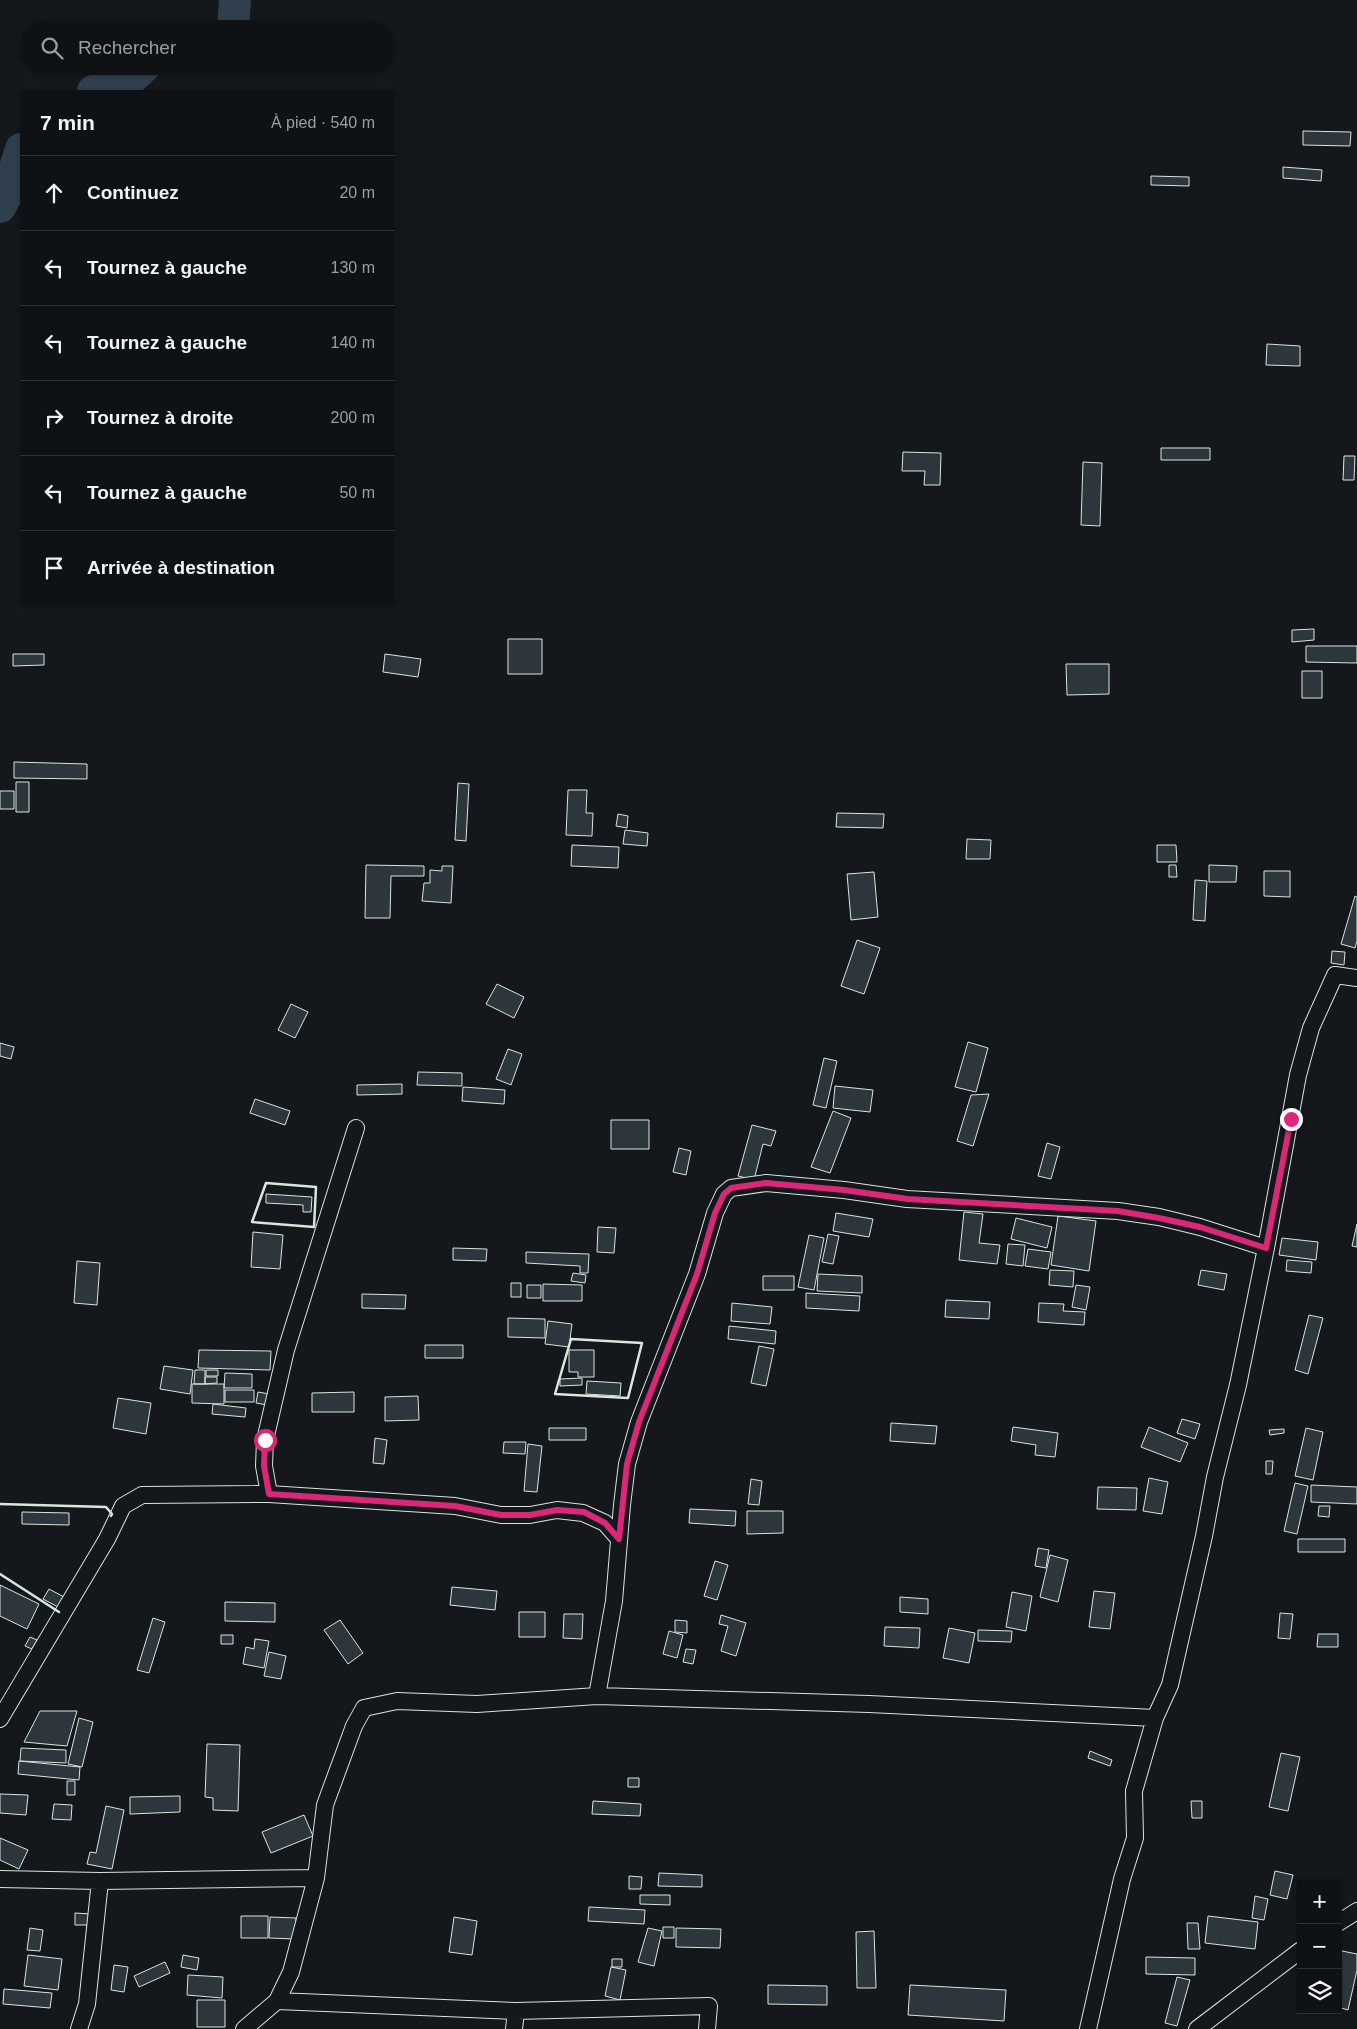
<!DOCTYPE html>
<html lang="fr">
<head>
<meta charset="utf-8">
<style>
	body { margin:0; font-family:Arial,sans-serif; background:#181b1e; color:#f1f3f6 }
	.controls { position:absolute; right:15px; bottom:15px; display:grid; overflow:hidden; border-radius:0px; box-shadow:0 1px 4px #0004 }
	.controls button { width:45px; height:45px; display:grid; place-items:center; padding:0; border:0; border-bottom:1px solid #2f3234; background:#0f1215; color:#f1f3f6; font:25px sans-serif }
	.stop { position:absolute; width:15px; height:15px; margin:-11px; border:4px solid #db2777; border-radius:50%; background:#fff }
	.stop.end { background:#db2777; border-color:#fff; box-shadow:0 1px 5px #0008 }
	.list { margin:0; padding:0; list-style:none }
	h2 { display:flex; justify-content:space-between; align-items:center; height:65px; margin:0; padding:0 20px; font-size:21px }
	h2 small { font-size:16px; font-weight:400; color:#9b9ea0 }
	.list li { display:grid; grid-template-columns:32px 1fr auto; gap:15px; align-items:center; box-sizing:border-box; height:75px; padding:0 20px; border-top:1px solid #2f3234 }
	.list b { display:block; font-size:19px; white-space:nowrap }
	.list em { font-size:16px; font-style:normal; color:#9b9ea0 }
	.icon { flex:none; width:28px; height:28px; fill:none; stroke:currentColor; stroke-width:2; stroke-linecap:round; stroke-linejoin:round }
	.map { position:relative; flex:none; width:1357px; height:2029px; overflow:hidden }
	.search { position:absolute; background:#0f1215; box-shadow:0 1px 4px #0004; left:20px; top:20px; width:375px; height:55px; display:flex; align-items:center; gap:12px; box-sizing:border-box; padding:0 18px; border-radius:28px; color:#9b9ea0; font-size:19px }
	.panel { position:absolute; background:#0f1215; box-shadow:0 1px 4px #0004; left:20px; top:90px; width:375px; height:515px; border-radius:0px }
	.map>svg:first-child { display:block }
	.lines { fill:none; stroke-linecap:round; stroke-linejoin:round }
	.river { stroke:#2f3f4d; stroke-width:32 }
	.building { fill:#2c363c; stroke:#d8e6dc }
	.street-casing { stroke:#d8e6dc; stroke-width:18 }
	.street { stroke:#14181c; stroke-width:16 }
	.wall { stroke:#d8e6dc; stroke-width:2.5 }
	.route { stroke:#db2777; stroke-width:6 }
</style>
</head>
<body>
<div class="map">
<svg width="1357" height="2029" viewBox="0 0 1357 2029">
	<rect width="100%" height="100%" fill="#14181c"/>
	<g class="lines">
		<path class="river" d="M 233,29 L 235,0
			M 93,91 L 131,79 L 145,66
			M 0,207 L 6,196 L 21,149"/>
	</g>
	<path class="building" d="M 1303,131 L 1351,132 L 1350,146 L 1303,145 Z
		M 1283,167 L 1322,170 L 1321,181 L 1283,178 Z
		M 1151,176 L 1189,177 L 1189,186 L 1151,185 Z
		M 1267,344 L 1300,346 L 1300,366 L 1266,365 Z
		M 1161,448 L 1210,448 L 1210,460 L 1161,460 Z
		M 903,452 L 941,453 L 940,485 L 924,485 L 925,471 L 902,471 Z
		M 1344,456 L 1355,456 L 1354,480 L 1343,480 Z
		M 1083,462 L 1102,463 L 1100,526 L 1081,525 Z
		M 1314,629 L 1314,640 L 1292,642 L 1292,630 Z
		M 508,639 L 542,639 L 542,674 L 508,674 Z
		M 1306,646 L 1357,646 L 1357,663 L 1306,662 Z
		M 13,654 L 44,654 L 44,665 L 13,666 Z
		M 385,654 L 421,659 L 418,677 L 383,672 Z
		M 1066,664 L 1109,664 L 1109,694 L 1067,695 Z
		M 1302,671 L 1322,671 L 1322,698 L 1302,698 Z
		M 14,762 L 87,764 L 87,779 L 14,778 Z
		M 16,782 L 29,782 L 29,812 L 16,812 Z
		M 458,783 L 469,784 L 466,841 L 455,840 Z
		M 568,790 L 587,790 L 586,813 L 593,813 L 592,836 L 566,835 Z
		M 0,791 L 14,791 L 14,809 L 0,809 Z
		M 837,813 L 884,814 L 883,828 L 836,827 Z
		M 618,814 L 628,816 L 627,828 L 616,826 Z
		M 625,830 L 648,833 L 647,846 L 623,844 Z
		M 967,839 L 991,840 L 990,859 L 966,859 Z
		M 572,845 L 619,847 L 618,868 L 571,866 Z
		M 1157,845 L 1176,845 L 1177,862 L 1157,862 Z
		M 366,865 L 424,866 L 424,876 L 391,876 L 390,918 L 365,918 Z
		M 1169,865 L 1176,865 L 1177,877 L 1169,877 Z
		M 1209,865 L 1237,866 L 1236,882 L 1209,882 Z
		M 442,866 L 453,866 L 451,903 L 422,901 L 424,883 L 430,883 L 430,870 L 442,871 Z
		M 1264,871 L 1290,871 L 1290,897 L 1264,896 Z
		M 874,872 L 878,917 L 851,920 L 847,874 Z
		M 1195,880 L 1207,881 L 1205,921 L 1193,920 Z
		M 1355,896 L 1357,897 L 1357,941 L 1355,948 L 1341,944 Z
		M 857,940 L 880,948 L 864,994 L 841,986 Z
		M 1332,951 L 1345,952 L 1344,965 L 1331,963 Z
		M 497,984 L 524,997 L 514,1018 L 486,1004 Z
		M 291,1004 L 308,1012 L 295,1038 L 278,1030 Z
		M 968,1042 L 988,1048 L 976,1092 L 955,1087 Z
		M 0,1043 L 14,1047 L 11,1059 L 0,1056 Z
		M 508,1049 L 522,1054 L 511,1085 L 496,1079 Z
		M 824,1058 L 837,1061 L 826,1108 L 813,1105 Z
		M 418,1072 L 462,1073 L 462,1086 L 417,1085 Z
		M 402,1084 L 402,1094 L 357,1095 L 357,1085 Z
		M 835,1086 L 873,1090 L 870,1112 L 833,1108 Z
		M 463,1087 L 505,1090 L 504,1104 L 462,1101 Z
		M 989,1094 L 973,1146 L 957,1141 L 971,1095 Z
		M 255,1099 L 290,1111 L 285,1125 L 250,1113 Z
		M 833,1111 L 851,1118 L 830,1173 L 811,1167 Z
		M 611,1120 L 649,1120 L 649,1149 L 611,1149 Z
		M 752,1125 L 776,1131 L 771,1146 L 763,1144 L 754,1180 L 738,1176 Z
		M 1047,1143 L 1060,1147 L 1051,1179 L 1038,1176 Z
		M 679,1148 L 691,1151 L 686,1175 L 673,1172 Z
		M 266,1194 L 312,1197 L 311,1212 L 303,1212 L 303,1205 L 266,1203 Z
		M 964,1212 L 983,1214 L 979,1243 L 1000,1245 L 997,1264 L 959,1260 Z
		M 836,1213 L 873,1219 L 869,1237 L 833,1231 Z
		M 1058,1216 L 1096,1221 L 1089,1271 L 1051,1265 Z
		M 1016,1218 L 1052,1227 L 1047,1248 L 1011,1239 Z
		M 1357,1224 L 1357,1247 L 1352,1246 Z
		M 598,1227 L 616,1228 L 614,1253 L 597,1252 Z
		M 253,1232 L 283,1235 L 280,1269 L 251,1267 Z
		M 828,1234 L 839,1236 L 833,1264 L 822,1262 Z
		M 809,1235 L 824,1238 L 814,1290 L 798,1287 Z
		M 1282,1238 L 1318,1242 L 1316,1260 L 1279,1255 Z
		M 1008,1244 L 1025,1245 L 1023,1266 L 1006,1264 Z
		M 453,1248 L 487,1249 L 486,1261 L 453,1260 Z
		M 1028,1249 L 1051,1252 L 1048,1269 L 1025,1266 Z
		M 526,1252 L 589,1254 L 588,1273 L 580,1273 L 580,1266 L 526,1263 Z
		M 1287,1260 L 1312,1262 L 1311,1273 L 1286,1271 Z
		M 77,1261 L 100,1263 L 97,1305 L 74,1303 Z
		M 1050,1270 L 1074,1271 L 1073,1287 L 1049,1285 Z
		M 1201,1270 L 1227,1274 L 1224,1290 L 1198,1285 Z
		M 573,1273 L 586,1275 L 585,1283 L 571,1281 Z
		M 818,1274 L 862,1276 L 862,1293 L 817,1291 Z
		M 763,1276 L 794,1276 L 794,1290 L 763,1290 Z
		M 511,1283 L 521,1283 L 521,1297 L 511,1297 Z
		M 543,1284 L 582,1285 L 582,1301 L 543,1301 Z
		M 527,1285 L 541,1285 L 541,1298 L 527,1298 Z
		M 1076,1285 L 1090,1287 L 1086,1310 L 1072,1307 Z
		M 806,1293 L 860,1296 L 859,1311 L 806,1308 Z
		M 362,1294 L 406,1295 L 405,1309 L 362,1308 Z
		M 946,1300 L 990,1302 L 989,1319 L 945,1317 Z
		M 732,1303 L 772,1307 L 770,1324 L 731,1321 Z
		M 1039,1303 L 1064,1304 L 1063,1311 L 1085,1312 L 1084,1325 L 1038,1322 Z
		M 1309,1315 L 1323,1318 L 1308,1374 L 1295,1370 Z
		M 508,1318 L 545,1319 L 545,1338 L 508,1337 Z
		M 548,1321 L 572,1324 L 569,1347 L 545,1344 Z
		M 729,1326 L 776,1331 L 775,1344 L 728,1339 Z
		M 425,1345 L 463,1345 L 463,1358 L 425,1358 Z
		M 759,1346 L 774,1349 L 766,1386 L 751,1383 Z
		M 199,1350 L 271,1351 L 270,1370 L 198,1368 Z
		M 569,1350 L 594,1350 L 594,1377 L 578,1377 L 578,1372 L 569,1372 Z
		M 164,1366 L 193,1370 L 190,1394 L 160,1389 Z
		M 195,1370 L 205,1370 L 205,1384 L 194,1384 Z
		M 206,1370 L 218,1370 L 218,1376 L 206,1376 Z
		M 225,1373 L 252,1374 L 252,1388 L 224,1388 Z
		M 205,1377 L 217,1377 L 217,1383 L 205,1384 Z
		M 582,1378 L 582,1385 L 560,1386 L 560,1379 Z
		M 587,1381 L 621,1383 L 620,1396 L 586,1394 Z
		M 192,1384 L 224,1384 L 224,1404 L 192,1403 Z
		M 225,1390 L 254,1390 L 254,1402 L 225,1402 Z
		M 258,1392 L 275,1395 L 273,1406 L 256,1403 Z
		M 354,1392 L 354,1412 L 312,1412 L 312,1393 Z
		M 418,1396 L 419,1420 L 385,1421 L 385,1397 Z
		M 118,1398 L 151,1403 L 146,1434 L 113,1428 Z
		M 213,1404 L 246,1408 L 245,1417 L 212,1414 Z
		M 1182,1419 L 1200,1424 L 1195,1439 L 1177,1433 Z
		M 891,1423 L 937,1426 L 935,1444 L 890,1441 Z
		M 1013,1427 L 1058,1433 L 1055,1457 L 1035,1455 L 1036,1445 L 1011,1441 Z
		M 1149,1427 L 1188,1443 L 1180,1462 L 1141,1447 Z
		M 549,1428 L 586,1428 L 586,1440 L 549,1440 Z
		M 1306,1428 L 1323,1432 L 1313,1480 L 1295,1476 Z
		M 1284,1429 L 1284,1433 L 1270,1435 L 1269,1430 Z
		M 375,1438 L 387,1440 L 384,1464 L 373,1463 Z
		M 504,1442 L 526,1442 L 525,1454 L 503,1453 Z
		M 528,1444 L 542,1446 L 537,1492 L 524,1491 Z
		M 1266,1461 L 1273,1461 L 1272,1474 L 1266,1474 Z
		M 1149,1478 L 1168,1482 L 1162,1514 L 1143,1511 Z
		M 751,1479 L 762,1481 L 759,1505 L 748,1504 Z
		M 1295,1483 L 1308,1486 L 1297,1534 L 1284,1531 Z
		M 1311,1485 L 1357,1487 L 1357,1504 L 1311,1502 Z
		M 1098,1487 L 1137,1488 L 1136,1510 L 1097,1509 Z
		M 1319,1506 L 1330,1506 L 1329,1517 L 1318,1516 Z
		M 690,1509 L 736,1511 L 735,1526 L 689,1523 Z
		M 747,1511 L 783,1511 L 783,1533 L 747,1534 Z
		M 22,1512 L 69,1513 L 69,1525 L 22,1524 Z
		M 1298,1539 L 1345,1539 L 1345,1552 L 1298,1552 Z
		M 1038,1548 L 1049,1550 L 1046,1568 L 1035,1566 Z
		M 1050,1555 L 1068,1560 L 1058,1602 L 1040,1597 Z
		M 715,1561 L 728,1565 L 717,1600 L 704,1596 Z
		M 0,1585 L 39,1604 L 27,1629 L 0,1616 Z
		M 452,1587 L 497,1591 L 495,1610 L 450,1605 Z
		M 49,1589 L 64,1597 L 58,1607 L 43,1599 Z
		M 1094,1591 L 1115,1593 L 1110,1629 L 1089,1627 Z
		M 1012,1592 L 1032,1596 L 1026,1631 L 1006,1627 Z
		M 900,1597 L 928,1599 L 928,1614 L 900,1612 Z
		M 225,1602 L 275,1603 L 275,1622 L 225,1621 Z
		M 519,1612 L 545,1612 L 545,1637 L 519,1637 Z
		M 1280,1613 L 1293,1614 L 1290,1639 L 1278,1638 Z
		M 564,1614 L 583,1614 L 582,1639 L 563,1638 Z
		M 721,1615 L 746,1623 L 736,1656 L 721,1651 L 728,1626 L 719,1624 Z
		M 153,1618 L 165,1622 L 149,1673 L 137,1670 Z
		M 340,1620 L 363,1653 L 348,1664 L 324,1630 Z
		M 675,1620 L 687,1621 L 687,1633 L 675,1632 Z
		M 885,1627 L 920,1628 L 919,1648 L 884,1646 Z
		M 949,1628 L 975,1633 L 969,1663 L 943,1658 Z
		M 978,1630 L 1012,1631 L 1011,1642 L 978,1641 Z
		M 669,1631 L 683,1635 L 677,1658 L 663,1654 Z
		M 1318,1634 L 1338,1634 L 1338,1647 L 1317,1647 Z
		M 221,1635 L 233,1635 L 233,1644 L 221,1644 Z
		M 30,1637 L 37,1640 L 32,1649 L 25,1646 Z
		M 255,1639 L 269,1641 L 264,1668 L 243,1664 L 246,1647 L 254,1649 Z
		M 686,1649 L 696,1650 L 693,1664 L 683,1662 Z
		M 269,1652 L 286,1656 L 281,1679 L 264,1676 Z
		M 40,1711 L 77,1711 L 67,1746 L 24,1742 Z
		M 79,1718 L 93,1722 L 82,1767 L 68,1764 Z
		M 207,1744 L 240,1745 L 238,1811 L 213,1810 L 213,1798 L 205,1797 Z
		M 21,1748 L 66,1750 L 66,1763 L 20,1761 Z
		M 1090,1751 L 1112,1760 L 1110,1766 L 1088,1758 Z
		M 1281,1753 L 1300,1757 L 1288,1811 L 1269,1807 Z
		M 19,1761 L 80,1767 L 79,1780 L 18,1774 Z
		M 628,1778 L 639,1778 L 639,1787 L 628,1787 Z
		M 67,1781 L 75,1781 L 75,1795 L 67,1795 Z
		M 0,1794 L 28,1795 L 26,1815 L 0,1813 Z
		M 180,1796 L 180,1812 L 130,1814 L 130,1797 Z
		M 593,1801 L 641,1804 L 640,1816 L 592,1814 Z
		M 1191,1801 L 1202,1801 L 1202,1818 L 1192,1818 Z
		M 54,1804 L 72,1805 L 71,1820 L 52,1819 Z
		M 106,1806 L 124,1810 L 112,1869 L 87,1864 L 90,1852 L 96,1853 Z
		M 304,1815 L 313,1836 L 271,1853 L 262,1832 Z
		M 0,1838 L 28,1850 L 19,1869 L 0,1860 Z
		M 1275,1871 L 1293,1875 L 1287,1899 L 1270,1895 Z
		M 659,1873 L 702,1875 L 702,1887 L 658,1886 Z
		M 629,1876 L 642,1877 L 641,1889 L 629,1889 Z
		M 640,1895 L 670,1895 L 670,1905 L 640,1904 Z
		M 1255,1896 L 1268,1899 L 1264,1920 L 1252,1918 Z
		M 589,1907 L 645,1910 L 644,1924 L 588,1921 Z
		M 75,1913 L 91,1914 L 90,1925 L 75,1925 Z
		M 241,1916 L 268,1916 L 268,1938 L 241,1938 Z
		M 1208,1916 L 1258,1922 L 1255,1949 L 1205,1943 Z
		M 270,1917 L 296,1918 L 295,1939 L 269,1938 Z
		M 454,1917 L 477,1921 L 472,1955 L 449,1952 Z
		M 1187,1923 L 1198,1923 L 1200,1949 L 1188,1949 Z
		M 663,1927 L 674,1927 L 674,1938 L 663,1938 Z
		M 30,1928 L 43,1930 L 40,1951 L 27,1950 Z
		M 648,1928 L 662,1931 L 654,1966 L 638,1962 Z
		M 676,1928 L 721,1929 L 720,1948 L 676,1947 Z
		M 874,1931 L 876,1988 L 857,1988 L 856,1932 Z
		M 1342,1951 L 1357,1954 L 1357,1970 L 1348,2010 L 1338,2007 L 1338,1970 Z
		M 28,1955 L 62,1959 L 58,1990 L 24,1986 Z
		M 183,1955 L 199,1958 L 197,1970 L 181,1967 Z
		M 1146,1957 L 1195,1958 L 1195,1975 L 1146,1974 Z
		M 612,1959 L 622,1959 L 622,1967 L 612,1967 Z
		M 165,1962 L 170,1973 L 139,1987 L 134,1976 Z
		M 114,1965 L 128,1967 L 124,1992 L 111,1990 Z
		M 611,1967 L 626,1970 L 620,2000 L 605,1996 Z
		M 188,1975 L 223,1977 L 222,1998 L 187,1995 Z
		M 1177,1977 L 1190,1980 L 1177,2026 L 1165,2023 Z
		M 768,1985 L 827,1986 L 827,2005 L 768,2004 Z
		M 910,1985 L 1006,1990 L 1004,2021 L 908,2015 Z
		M 4,1989 L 52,1993 L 50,2008 L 3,2004 Z
		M 197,2000 L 225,2000 L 225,2027 L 197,2027 Z"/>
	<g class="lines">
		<g class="street-casing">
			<path id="street" d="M 269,1494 L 264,1466 L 265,1440 L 286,1350 L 356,1128
				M 597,1696 L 614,1601 L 622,1505 L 627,1464 L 639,1422 L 697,1274 L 715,1213 L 724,1194 L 731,1188 L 766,1183 L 844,1190 L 907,1199 L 1118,1211 L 1159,1217 L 1200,1227 L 1266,1248
				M 0,1719 L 107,1539 L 123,1506 L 142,1495 L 269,1494 L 455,1506 L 501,1515 L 530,1515 L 557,1510 L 583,1513 L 605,1523 L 619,1539
				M 0,1879 L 100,1881 L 316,1878
				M 1338,1923 L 1357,1911
				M 277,2001 L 516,2011 L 709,2006 L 707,2029
				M 79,2029 L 87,2004 L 100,1881
				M 244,2029 L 277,2001 L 291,1972 L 316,1878 L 325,1805 L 354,1726 L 364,1708 L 397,1701 L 477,1704 L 597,1696 L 869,1704 L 1155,1718
				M 514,2029 L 516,2011
				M 1088,2029 L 1122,1879 L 1135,1838 L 1134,1791 L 1155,1718 L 1170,1685 L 1204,1536 L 1215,1477 L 1238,1385 L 1266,1248 L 1298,1075 L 1311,1028 L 1335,975 L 1357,978
				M 1197,2029 L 1301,1950"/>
		</g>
		<use href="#street" class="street"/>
		<path class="wall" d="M 266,1183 L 316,1187 L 314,1227 L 252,1222 Z
			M 571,1339 L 642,1343 L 628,1398 L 555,1394 Z
			M 0,1504 L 106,1507 L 112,1514 L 111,1516
			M 0,1574 L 59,1612"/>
	</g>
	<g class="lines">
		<path class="route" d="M 265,1440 L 264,1466 L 269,1494 L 455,1506 L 501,1515 L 530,1515 L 557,1510 L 584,1512 L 605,1523 L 619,1539 L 627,1464 L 639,1422 L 697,1274 L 715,1213 L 724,1194 L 731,1188 L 766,1183 L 844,1190 L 908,1199 L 1118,1211 L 1159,1218 L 1200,1227 L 1266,1248 L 1291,1119"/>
	</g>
</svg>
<div class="controls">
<button>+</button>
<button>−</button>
<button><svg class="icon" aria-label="layers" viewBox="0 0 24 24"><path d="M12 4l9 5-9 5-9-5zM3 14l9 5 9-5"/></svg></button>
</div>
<div class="stop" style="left:265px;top:1440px"></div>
<div class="stop end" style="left:1291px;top:1119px"></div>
<div class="search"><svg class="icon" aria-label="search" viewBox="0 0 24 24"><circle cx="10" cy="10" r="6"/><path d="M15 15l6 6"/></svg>Rechercher</div>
<section class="panel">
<h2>7 min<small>À pied · 540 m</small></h2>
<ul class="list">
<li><svg class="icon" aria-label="ahead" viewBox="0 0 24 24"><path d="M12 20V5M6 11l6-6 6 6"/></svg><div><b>Continuez</b></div><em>20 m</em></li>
<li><svg class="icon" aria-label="left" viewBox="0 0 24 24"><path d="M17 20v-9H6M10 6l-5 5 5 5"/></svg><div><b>Tournez à gauche</b></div><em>130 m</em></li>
<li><svg class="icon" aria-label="left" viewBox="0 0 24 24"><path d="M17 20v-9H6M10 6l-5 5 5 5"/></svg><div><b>Tournez à gauche</b></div><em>140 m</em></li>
<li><svg class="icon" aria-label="right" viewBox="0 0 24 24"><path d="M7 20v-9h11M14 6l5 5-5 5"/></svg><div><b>Tournez à droite</b></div><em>200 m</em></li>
<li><svg class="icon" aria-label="left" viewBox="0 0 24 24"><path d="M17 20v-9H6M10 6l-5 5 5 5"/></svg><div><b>Tournez à gauche</b></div><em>50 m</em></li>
<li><svg class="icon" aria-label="arrive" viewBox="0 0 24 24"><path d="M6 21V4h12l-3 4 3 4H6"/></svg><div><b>Arrivée à destination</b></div></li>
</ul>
</section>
</div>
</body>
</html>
